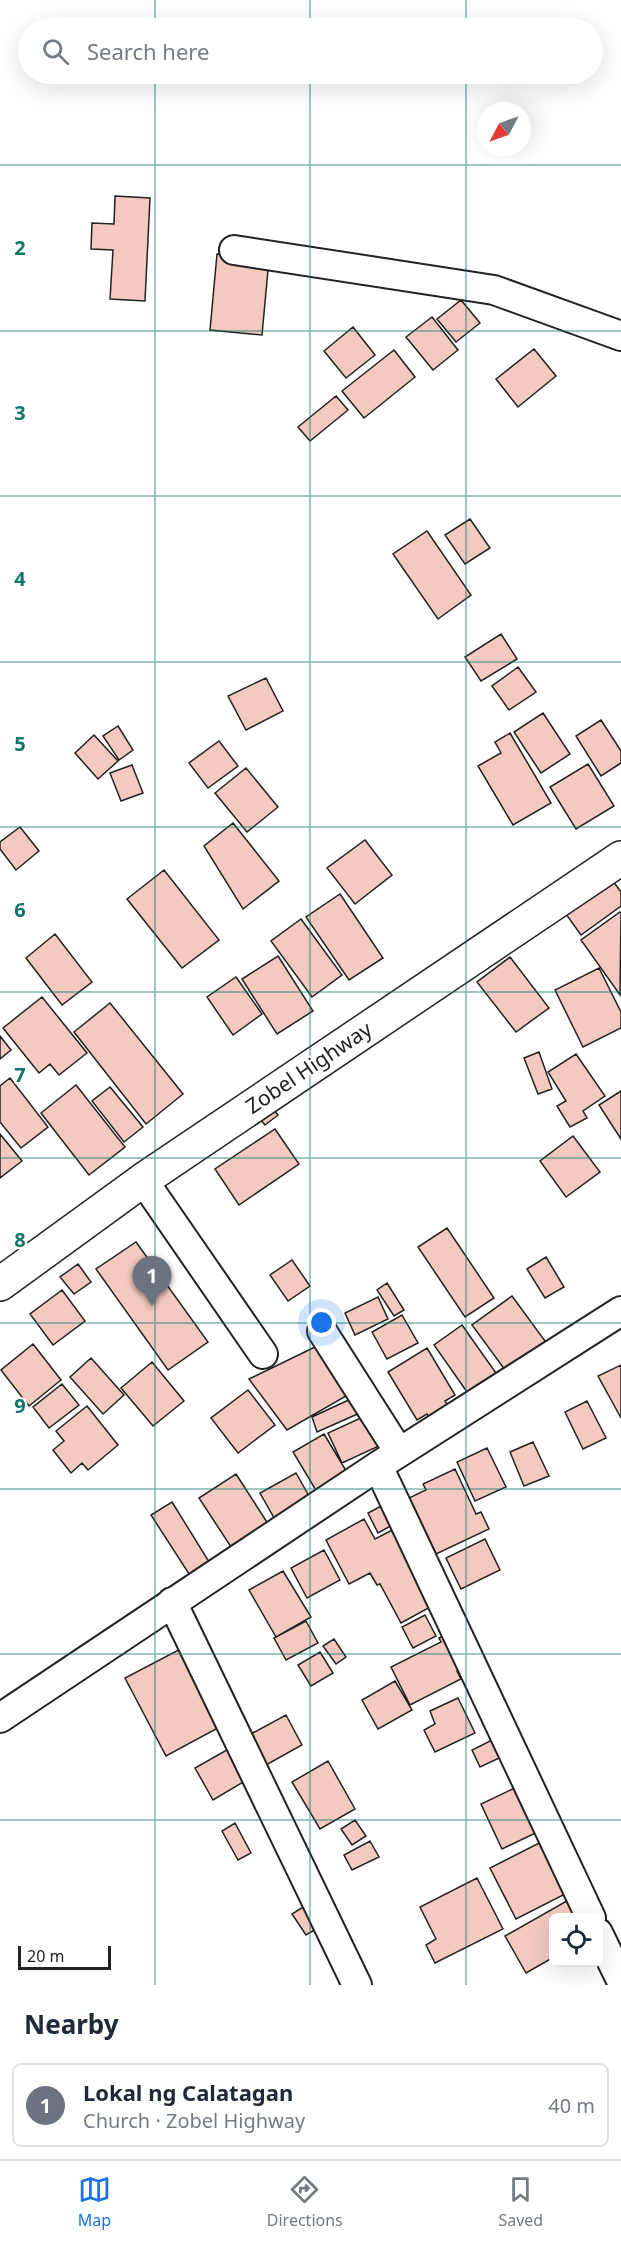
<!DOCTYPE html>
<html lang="en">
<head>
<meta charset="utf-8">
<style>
	body { margin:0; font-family:"Noto Sans",sans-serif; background:#f6f6f7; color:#1f2937 }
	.controls { position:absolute; right:18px; bottom:18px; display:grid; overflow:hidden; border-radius:9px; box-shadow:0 6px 24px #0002 }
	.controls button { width:54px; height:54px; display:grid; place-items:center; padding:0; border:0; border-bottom:2px solid #e0e1e3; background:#fff; color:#1f2937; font:30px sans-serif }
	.compass { position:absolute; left:477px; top:102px; width:54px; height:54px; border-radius:50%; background:#fff; box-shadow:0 6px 24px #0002; rotate:229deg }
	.scale { position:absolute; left:18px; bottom:15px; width:93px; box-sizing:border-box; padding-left:6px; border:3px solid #222; border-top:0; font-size:16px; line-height:21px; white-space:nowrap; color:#222; -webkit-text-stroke:4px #fff; paint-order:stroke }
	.you { position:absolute; left:322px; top:1323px; width:21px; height:21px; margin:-15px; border:4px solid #fff; border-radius:50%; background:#1a73e8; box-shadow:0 0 0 9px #1a73e833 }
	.badge { display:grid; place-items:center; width:39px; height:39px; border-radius:50%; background:#1a73e8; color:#fff; font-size:20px; font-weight:700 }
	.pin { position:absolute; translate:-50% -50px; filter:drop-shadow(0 2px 3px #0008) }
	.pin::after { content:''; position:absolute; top:32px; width:21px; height:18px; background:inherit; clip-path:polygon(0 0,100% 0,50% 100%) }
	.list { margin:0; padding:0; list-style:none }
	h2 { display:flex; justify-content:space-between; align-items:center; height:78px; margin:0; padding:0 24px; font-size:26px }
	h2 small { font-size:20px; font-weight:400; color:#747a83 }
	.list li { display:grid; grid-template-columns:39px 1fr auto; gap:18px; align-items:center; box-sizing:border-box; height:84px; margin:0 12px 12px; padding:0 12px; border:2px solid #e0e1e3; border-radius:9px }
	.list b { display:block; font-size:22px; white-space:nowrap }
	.list p { margin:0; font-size:20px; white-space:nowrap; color:#747a83 }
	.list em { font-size:20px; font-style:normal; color:#747a83 }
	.icon { flex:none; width:33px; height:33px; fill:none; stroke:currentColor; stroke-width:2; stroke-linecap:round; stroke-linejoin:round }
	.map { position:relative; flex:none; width:621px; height:1985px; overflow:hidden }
	.search { position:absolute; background:#fff; box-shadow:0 6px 24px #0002; left:18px; right:18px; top:18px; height:66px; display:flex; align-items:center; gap:15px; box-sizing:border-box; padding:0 21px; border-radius:33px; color:#747a83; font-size:22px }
	.sheet { height:174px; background:#fff }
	nav { display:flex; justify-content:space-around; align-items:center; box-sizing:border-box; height:84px; border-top:2px solid #e0e1e3; background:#fff; font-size:16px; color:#747a83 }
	nav a { display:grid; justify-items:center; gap:3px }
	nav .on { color:#1a73e8 }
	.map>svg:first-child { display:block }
	.building { fill:#f3c9c0; stroke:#222; stroke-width:1.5 }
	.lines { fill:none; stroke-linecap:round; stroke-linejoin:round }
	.street-casing { stroke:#222; stroke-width:32 }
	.primary-casing { stroke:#222; stroke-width:36 }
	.street { stroke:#fff; stroke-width:28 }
	.primary { stroke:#fff; stroke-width:33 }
	.grid { fill:none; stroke:#0f766e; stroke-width:1.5; stroke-opacity:0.55 }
	.labels { text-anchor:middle; stroke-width:4.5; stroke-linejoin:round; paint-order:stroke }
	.street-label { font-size:21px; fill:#222; stroke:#fff }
	.grid-label { font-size:20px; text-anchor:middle; font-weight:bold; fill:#0f766e; stroke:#fff; stroke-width:4.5; stroke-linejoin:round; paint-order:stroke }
</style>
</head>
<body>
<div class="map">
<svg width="621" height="1985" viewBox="0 0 621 1985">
	<rect width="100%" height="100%" fill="#fff"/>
	<path class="building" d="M 115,196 L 150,198 L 145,301 L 110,299 L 113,250 L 91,249 L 92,223 L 114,224 Z
		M 217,254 L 269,259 L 262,335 L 210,330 Z
		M 461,300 L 480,323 L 456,342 L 437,319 Z
		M 432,317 L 458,350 L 433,370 L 406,337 Z
		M 353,327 L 375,355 L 346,378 L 324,351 Z
		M 534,349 L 556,376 L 518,407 L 496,379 Z
		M 394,350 L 415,377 L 364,418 L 342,391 Z
		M 336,396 L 348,410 L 310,441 L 298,427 Z
		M 470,519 L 490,548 L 465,564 L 445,535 Z
		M 427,531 L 471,595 L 438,619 L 393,554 Z
		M 501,634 L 517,659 L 481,681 L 465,657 Z
		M 518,667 L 536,692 L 509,710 L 492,686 Z
		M 266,678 L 283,711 L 246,730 L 228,696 Z
		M 543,713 L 570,754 L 541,773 L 514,732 Z
		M 601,720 L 621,751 L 621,763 L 601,776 L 576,736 Z
		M 118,726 L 133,750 L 119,760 L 103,736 Z
		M 510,733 L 551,803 L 513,825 L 478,766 L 501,753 L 495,742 Z
		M 94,735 L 118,761 L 98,779 L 75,753 Z
		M 219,741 L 238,766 L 208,788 L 189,763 Z
		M 588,764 L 614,806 L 576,829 L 550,787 Z
		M 132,765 L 143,793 L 121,801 L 110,773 Z
		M 246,768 L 278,807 L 247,832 L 215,793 Z
		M 233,823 L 279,881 L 243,909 L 204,846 Z
		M 20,827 L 39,851 L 16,870 L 0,849 L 0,842 Z
		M 365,840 L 392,875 L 355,904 L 327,868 Z
		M 164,870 L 219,940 L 182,968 L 127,899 Z
		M 605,870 L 621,892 L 621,906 L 581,935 L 558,903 Z
		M 340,894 L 383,958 L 349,980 L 306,917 Z
		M 620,912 L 621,913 L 620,995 L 581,940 Z
		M 301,919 L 342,975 L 312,997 L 271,941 Z
		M 55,934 L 92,982 L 62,1005 L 26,958 Z
		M 278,956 L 313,1011 L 277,1034 L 242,979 Z
		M 510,957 L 549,1008 L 516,1032 L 477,982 Z
		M 599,968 L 621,1012 L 621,1028 L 583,1047 L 555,990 Z
		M 236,977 L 262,1014 L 233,1035 L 207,997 Z
		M 42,997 L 87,1053 L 59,1075 L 50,1064 L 39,1073 L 3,1028 Z
		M 110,1003 L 183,1094 L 146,1124 L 74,1032 Z
		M 0,1036 L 11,1050 L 0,1059 Z
		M 539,1052 L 552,1089 L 538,1094 L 524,1058 Z
		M 576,1054 L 605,1096 L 583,1111 L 587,1118 L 570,1127 L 557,1106 L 566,1101 L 548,1072 Z
		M 10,1078 L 48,1127 L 21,1148 L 0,1122 L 0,1086 Z
		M 76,1085 L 125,1147 L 89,1175 L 41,1113 Z
		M 110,1087 L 143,1127 L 124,1142 L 92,1101 Z
		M 621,1091 L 621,1139 L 599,1105 Z
		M 268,1103 L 278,1115 L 265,1125 L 255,1113 Z
		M 275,1129 L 299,1164 L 239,1205 L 215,1169 Z
		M 0,1134 L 22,1161 L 0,1178 Z
		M 573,1136 L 600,1172 L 566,1197 L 540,1161 Z
		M 447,1228 L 494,1298 L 465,1317 L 418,1247 Z
		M 136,1242 L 208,1342 L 168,1370 L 96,1269 Z
		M 546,1257 L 564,1287 L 545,1298 L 527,1269 Z
		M 292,1260 L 310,1286 L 288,1301 L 270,1275 Z
		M 78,1264 L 91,1282 L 74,1294 L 60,1277 Z
		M 387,1283 L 404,1310 L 394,1316 L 377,1290 Z
		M 62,1290 L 85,1321 L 53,1345 L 30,1314 Z
		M 512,1296 L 548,1345 L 508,1374 L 472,1325 Z
		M 378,1297 L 388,1319 L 355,1335 L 345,1313 Z
		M 402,1315 L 418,1343 L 387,1359 L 372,1332 Z
		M 462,1325 L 496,1373 L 467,1392 L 434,1345 Z
		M 33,1344 L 61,1380 L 29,1406 L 1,1370 Z
		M 317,1346 L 346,1396 L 287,1430 L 249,1379 Z
		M 427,1348 L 455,1395 L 445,1401 L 452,1412 L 433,1423 L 427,1414 L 417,1420 L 388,1372 Z
		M 91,1358 L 124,1395 L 103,1414 L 70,1377 Z
		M 152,1362 L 184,1401 L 153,1426 L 121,1388 Z
		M 621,1365 L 621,1418 L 598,1376 Z
		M 62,1384 L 79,1405 L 49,1428 L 33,1407 Z
		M 248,1390 L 275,1425 L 238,1453 L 211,1418 Z
		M 355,1397 L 362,1412 L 317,1432 L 312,1417 Z
		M 587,1401 L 606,1438 L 583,1449 L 565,1412 Z
		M 87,1406 L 118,1445 L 88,1470 L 82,1463 L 71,1473 L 53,1450 L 64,1441 L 56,1431 Z
		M 365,1416 L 379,1446 L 342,1463 L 328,1433 Z
		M 324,1434 L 348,1474 L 317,1492 L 293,1452 Z
		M 533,1442 L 549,1476 L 524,1486 L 510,1452 Z
		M 487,1448 L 506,1487 L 475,1501 L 457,1462 Z
		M 455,1469 L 476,1514 L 481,1512 L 489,1529 L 436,1554 L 409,1498 L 426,1490 L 423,1484 Z
		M 296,1473 L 313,1503 L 277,1523 L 260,1493 Z
		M 236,1474 L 272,1530 L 235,1553 L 199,1498 Z
		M 172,1502 L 211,1565 L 191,1577 L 151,1515 Z
		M 385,1504 L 396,1523 L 378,1533 L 368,1513 Z
		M 364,1519 L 375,1539 L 398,1527 L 434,1605 L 401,1623 L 380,1584 L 377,1585 L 370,1573 L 349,1584 L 326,1540 Z
		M 485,1539 L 500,1570 L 461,1589 L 446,1558 Z
		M 324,1550 L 340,1580 L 307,1598 L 291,1568 Z
		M 283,1571 L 311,1617 L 276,1637 L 249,1590 Z
		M 425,1615 L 436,1636 L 413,1648 L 402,1627 Z
		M 306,1621 L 318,1643 L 286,1660 L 274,1638 Z
		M 451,1632 L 468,1666 L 457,1671 L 461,1679 L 410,1705 L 391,1667 L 441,1642 L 439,1638 Z
		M 334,1639 L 346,1657 L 336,1664 L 323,1646 Z
		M 188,1645 L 229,1722 L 166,1756 L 125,1678 Z
		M 320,1652 L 333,1673 L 311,1686 L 298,1665 Z
		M 395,1681 L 412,1710 L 378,1729 L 362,1700 Z
		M 458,1698 L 475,1733 L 435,1752 L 424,1730 L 435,1724 L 430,1711 Z
		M 286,1715 L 302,1745 L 266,1765 L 249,1735 Z
		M 502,1735 L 510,1753 L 480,1767 L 472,1750 Z
		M 232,1747 L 250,1778 L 213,1800 L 195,1768 Z
		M 328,1761 L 355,1809 L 320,1829 L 292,1782 Z
		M 521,1785 L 542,1830 L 502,1849 L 481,1804 Z
		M 355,1820 L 366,1836 L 352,1845 L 341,1829 Z
		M 235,1823 L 251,1853 L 238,1860 L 222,1831 Z
		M 549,1838 L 575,1889 L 516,1919 L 490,1868 Z
		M 370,1841 L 379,1857 L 352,1870 L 344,1855 Z
		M 477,1878 L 503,1929 L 435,1963 L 426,1945 L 436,1939 L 420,1907 Z
		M 572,1898 L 584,1918 L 554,1918 L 554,1957 L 526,1973 L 505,1936 Z
		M 311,1902 L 325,1924 L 306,1935 L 292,1914 Z"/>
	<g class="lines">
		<g class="street-casing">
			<path id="street" d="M 234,250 L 494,290 L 621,336
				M 143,1180 L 263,1354
				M 322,1331 L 399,1452
				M 378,1466 L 591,1918
				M 172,1602 L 357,1985
				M 0,1718 L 378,1466 L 621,1311
				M 598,1933 L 621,1980"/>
		</g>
		<g class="primary-casing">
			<path id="primary" d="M 0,1284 L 143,1180 L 621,858"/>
		</g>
		<use href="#street" class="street"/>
		<use href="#primary" class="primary"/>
	</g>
	<path class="grid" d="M 155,0 L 155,28M 310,0 L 310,28M 466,0 L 466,28M 155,74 L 155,1985M 310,74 L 310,1985M 466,74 L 466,1985M 0,165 L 621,165M 0,331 L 621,331M 0,496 L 621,496M 0,662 L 621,662M 0,827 L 621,827M 0,992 L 621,992M 0,1158 L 621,1158M 0,1323 L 621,1323M 0,1489 L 621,1489M 0,1654 L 621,1654M 0,1820 L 621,1820"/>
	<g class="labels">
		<g class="street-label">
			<text transform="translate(309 1068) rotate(-34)" y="7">Zobel Highway</text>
		</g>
	</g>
	<g class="grid-label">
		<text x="20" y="255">2</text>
		<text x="20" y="420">3</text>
		<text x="20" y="586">4</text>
		<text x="20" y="751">5</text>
		<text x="20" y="917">6</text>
		<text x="20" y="1082">7</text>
		<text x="20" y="1247">8</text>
		<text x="20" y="1413">9</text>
	</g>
</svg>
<div class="controls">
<button><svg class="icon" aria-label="locate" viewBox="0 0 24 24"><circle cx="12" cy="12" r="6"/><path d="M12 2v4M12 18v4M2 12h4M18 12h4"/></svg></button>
</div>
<svg class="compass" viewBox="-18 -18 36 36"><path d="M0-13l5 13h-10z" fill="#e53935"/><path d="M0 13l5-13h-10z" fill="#747a83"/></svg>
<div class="scale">20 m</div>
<div class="you"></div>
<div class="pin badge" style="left:152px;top:1306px;background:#6b7280">1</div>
<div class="search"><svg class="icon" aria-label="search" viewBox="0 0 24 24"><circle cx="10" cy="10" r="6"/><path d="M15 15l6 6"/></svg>Search here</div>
</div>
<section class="sheet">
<h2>Nearby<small></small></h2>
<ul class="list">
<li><span class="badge" style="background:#6b7280">1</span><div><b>Lokal ng Calatagan</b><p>Church · Zobel Highway</p></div><em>40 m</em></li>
</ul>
</section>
<nav>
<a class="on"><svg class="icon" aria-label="map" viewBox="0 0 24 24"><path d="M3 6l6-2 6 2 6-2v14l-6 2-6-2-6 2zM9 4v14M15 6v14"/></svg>Map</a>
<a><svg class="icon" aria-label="directions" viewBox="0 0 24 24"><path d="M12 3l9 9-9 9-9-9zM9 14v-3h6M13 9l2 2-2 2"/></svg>Directions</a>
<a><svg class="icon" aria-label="saved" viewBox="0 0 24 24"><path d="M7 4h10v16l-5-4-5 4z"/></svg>Saved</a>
</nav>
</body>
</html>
